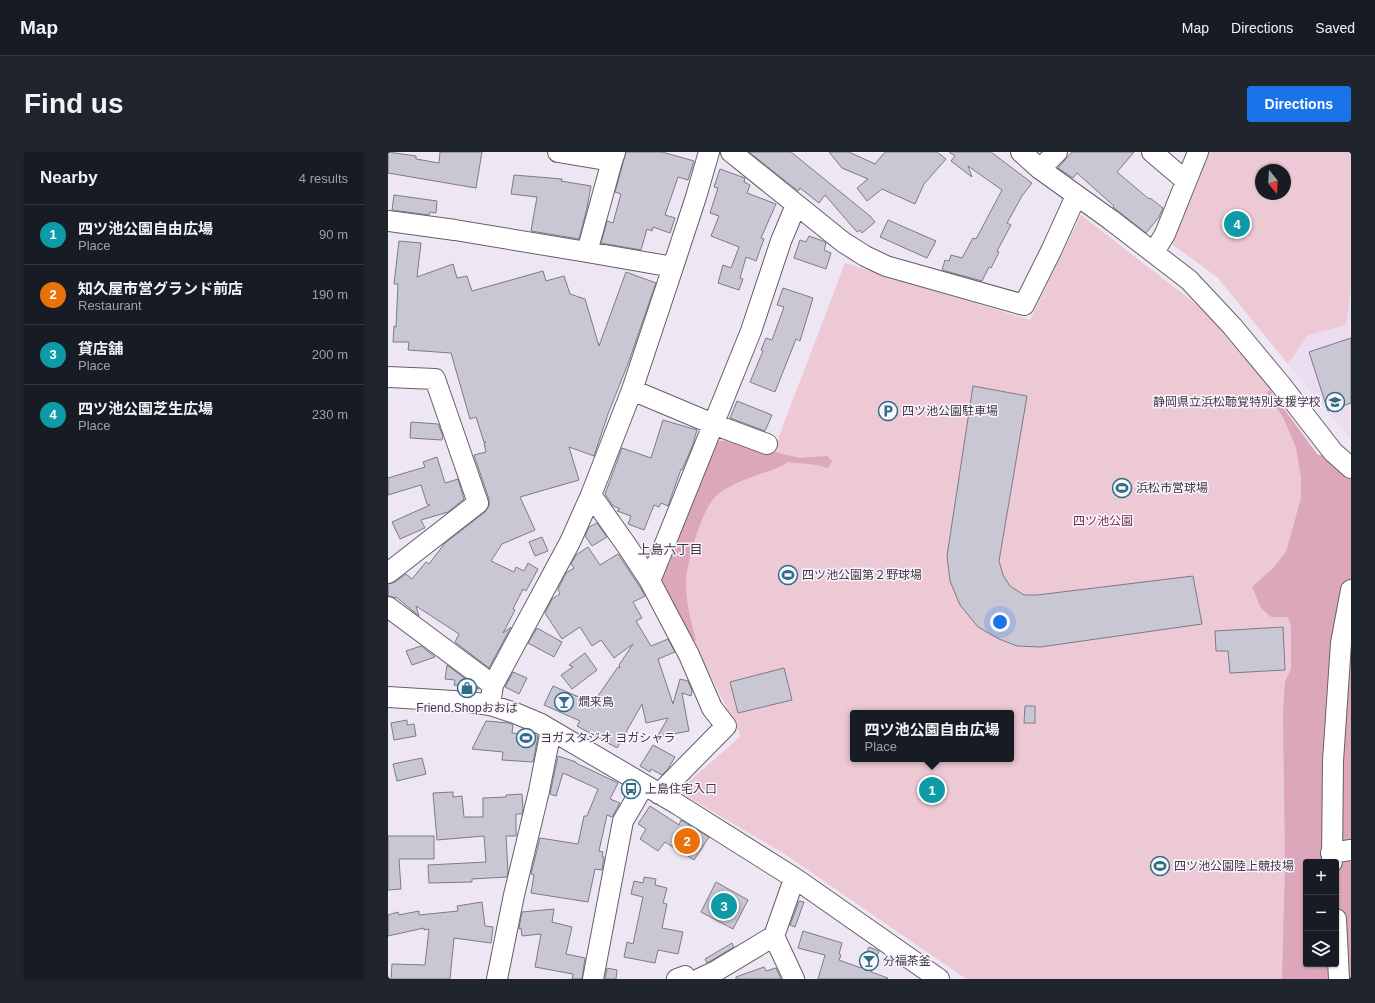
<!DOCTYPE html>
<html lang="en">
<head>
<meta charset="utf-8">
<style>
	body { margin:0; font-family:Arial,"Noto Sans JP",sans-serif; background:#20242c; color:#f1f3f6 }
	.controls { position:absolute; right:12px; bottom:12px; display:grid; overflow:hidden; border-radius:4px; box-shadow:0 1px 3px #0004 }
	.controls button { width:36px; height:36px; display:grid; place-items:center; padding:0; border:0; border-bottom:1px solid #363941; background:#171b24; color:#f1f3f6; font:20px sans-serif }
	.compass { position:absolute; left:867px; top:12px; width:36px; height:36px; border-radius:50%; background:#171b24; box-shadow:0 1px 3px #0004; rotate:162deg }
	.you { position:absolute; left:612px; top:470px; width:14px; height:14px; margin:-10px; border:3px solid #fff; border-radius:50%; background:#1a73e8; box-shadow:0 0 0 6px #1a73e833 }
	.badge { display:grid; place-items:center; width:26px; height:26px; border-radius:50%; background:#1a73e8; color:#fff; font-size:13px; font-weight:700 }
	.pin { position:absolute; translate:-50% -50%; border:2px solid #fff; box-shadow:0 1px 4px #0006 }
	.popup { position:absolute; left:462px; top:558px; width:164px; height:52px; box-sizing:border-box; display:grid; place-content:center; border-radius:4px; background:#171b24; filter:drop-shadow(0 1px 3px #0005); font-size:13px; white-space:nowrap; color:#9ea1a6 }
	.popup b { font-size:15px; color:#f1f3f6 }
	.popup::after { content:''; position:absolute; left:50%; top:100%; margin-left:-8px; border:8px solid transparent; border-top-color:#171b24 }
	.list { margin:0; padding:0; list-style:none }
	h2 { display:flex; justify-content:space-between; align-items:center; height:52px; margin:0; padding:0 16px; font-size:17px }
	h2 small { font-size:13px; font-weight:400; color:#9ea1a6 }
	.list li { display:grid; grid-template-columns:26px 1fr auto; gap:12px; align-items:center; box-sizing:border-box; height:60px; padding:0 16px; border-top:1px solid #363941 }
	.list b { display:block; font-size:15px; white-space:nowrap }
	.list p { margin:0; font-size:13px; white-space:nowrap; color:#9ea1a6 }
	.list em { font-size:13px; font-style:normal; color:#9ea1a6 }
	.icon { flex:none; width:22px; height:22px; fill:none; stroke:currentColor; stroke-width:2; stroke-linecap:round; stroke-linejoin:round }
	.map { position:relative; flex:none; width:963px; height:827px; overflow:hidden; border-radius:4px }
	header { display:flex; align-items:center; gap:24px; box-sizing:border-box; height:56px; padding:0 20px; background:#171b24; border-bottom:1px solid #363941 }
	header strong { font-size:19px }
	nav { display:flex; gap:22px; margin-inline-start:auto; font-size:14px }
	.intro { display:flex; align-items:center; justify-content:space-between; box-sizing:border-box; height:96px; padding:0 24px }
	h1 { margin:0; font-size:28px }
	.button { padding:10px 18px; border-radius:4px; background:#1a73e8; color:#fff; font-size:14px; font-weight:700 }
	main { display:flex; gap:24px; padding:0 24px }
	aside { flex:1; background:#171b24; border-radius:4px; box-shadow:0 1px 3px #0004 }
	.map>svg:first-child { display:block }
	.built { fill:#ebdcf0 }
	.green { fill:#edc9d6; fill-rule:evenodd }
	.forest { fill:#dca7ba; fill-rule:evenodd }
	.building { fill:#cac7d5; stroke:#7d7a87 }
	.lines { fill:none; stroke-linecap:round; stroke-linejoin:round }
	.minor-casing { stroke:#665e69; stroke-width:22 }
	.minor { stroke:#fff; stroke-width:20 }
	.labels { text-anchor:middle; stroke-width:3; stroke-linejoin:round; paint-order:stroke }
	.poi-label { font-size:12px; fill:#3e3b40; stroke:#fcf4ff; text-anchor:start }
	.park-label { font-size:12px; fill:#71314d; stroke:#fcf4ff }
	.neighbourhood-label { font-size:13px; fill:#3e3b40; stroke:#fcf4ff }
</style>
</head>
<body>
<header>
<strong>Map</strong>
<nav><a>Map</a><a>Directions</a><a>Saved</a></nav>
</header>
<div class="intro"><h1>Find us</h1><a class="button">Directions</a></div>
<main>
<aside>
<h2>Nearby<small>4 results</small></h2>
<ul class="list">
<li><span class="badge" style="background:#0f9aa8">1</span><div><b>四ツ池公園自由広場</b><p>Place</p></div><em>90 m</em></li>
<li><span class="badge" style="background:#e8710a">2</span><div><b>知久屋市営グランド前店</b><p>Restaurant</p></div><em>190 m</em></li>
<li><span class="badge" style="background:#0f9aa8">3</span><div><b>貸店舗</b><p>Place</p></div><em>200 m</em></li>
<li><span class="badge" style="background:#0f9aa8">4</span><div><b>四ツ池公園芝生広場</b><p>Place</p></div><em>230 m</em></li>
</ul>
</aside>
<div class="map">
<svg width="963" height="827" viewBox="0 0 963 827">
	<rect width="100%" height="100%" fill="#efe6f3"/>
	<path class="built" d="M 963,138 L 963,288 L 900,212 L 920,183 L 958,173 Z"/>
	<path class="green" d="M 815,0 L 963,0 L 963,138 L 958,173 L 920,183 L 900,212 L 829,125 L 777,87 ZM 873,18 L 897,18 L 897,42 L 873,42 Z
		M 693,63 L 826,166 L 882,238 L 916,284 L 918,812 L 939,827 L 578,827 L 398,703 L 290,639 L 353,584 L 279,438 L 333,272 L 388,292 L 457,111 L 642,168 ZM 465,561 L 623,561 L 623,607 L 465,607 Z"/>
	<path class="forest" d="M 882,238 L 930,303 L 963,306 L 963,827 L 894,827 L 897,714 L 895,559 L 897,530 L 903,517 L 903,475 L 900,465 L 883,465 L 873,456 L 864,435 L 886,415 L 898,400 L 913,346 L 913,325 L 908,296 L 896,267 L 879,240 ZM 918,710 L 948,710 L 948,812 L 918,812 Z
		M 345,287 L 382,299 L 412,306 L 439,304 L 444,309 L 440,316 L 430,313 L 400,310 C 389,318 376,320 364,325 C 356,327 334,338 329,343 C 314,355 298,413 298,431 C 298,451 303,470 308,488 L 303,491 L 270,435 L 323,291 Z"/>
	<path class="building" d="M 0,0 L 28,4 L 28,7 L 51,11 L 52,0 L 94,0 L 88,36 L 0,21 Z
		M 238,0 L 274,0 L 306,9 L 300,28 L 290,25 L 277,63 L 287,66 L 282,81 L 265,75 L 264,79 L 259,77 L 253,98 L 213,91 L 219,69 L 225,71 L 233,42 L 227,40 Z
		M 361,0 L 403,0 L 482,64 L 487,70 L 474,81 L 472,78 L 469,80 L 437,43 L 431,51 L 412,36 L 410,39 Z
		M 441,0 L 461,0 L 487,12 L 497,0 L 549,0 L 558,7 L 536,32 L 527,52 L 494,37 L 479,49 L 469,36 L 480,27 L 454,16 Z
		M 561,0 L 603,0 L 644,31 L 634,44 L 619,71 L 623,73 L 609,99 L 611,100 L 603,116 L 601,115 L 594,129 L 554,118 L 557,108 L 561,109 L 563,103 L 574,106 L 585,86 L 588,87 L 614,38 L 580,14 L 584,25 L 563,9 L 567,4 Z
		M 684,0 L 746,0 L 729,20 L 761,47 L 762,46 L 775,56 L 771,65 L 758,81 L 725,55 L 726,54 L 689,21 L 685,26 L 670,16 Z
		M 332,17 L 357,26 L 356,30 L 362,33 L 359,41 L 388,52 L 373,86 L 376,87 L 368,109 L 358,105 L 352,126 L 355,127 L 351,138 L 330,131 L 335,113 L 343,116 L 351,95 L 323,84 L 331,64 L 322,61 L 330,36 L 326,35 Z
		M 126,23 L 174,27 L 173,29 L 203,34 L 199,56 L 191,87 L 143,79 L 149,45 L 123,42 Z
		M 6,43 L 49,49 L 48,61 L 42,60 L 41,63 L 4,58 Z
		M 500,68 L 548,89 L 539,106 L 492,85 Z
		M 421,84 L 435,89 L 438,91 L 436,98 L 443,101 L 438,117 L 406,106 L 412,88 L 418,90 Z
		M 11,89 L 33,91 L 29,125 L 65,112 L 69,126 L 79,124 L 84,139 L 155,119 L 158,129 L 176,124 L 182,142 L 197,147 L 211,194 L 238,120 L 268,131 L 241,209 L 220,262 L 206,304 L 181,295 L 191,328 L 132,345 L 147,378 L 114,392 L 103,409 L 126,420 L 128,415 L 136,419 L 140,411 L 150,417 L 138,439 L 135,437 L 125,457 L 127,458 L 115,481 L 123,475 L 101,516 L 67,490 L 71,482 L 28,454 L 31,464 L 8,445 L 8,446 L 0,444 L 0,432 L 7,430 L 18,422 L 24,427 L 38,410 L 41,412 L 57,391 L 97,360 L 101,354 L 101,347 L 86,303 L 98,300 L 96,291 L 98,290 L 96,290 L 88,265 L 82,267 L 63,201 L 20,198 L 21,190 L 5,190 L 6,174 L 8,175 L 10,132 L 6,132 Z
		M 395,136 L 425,146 L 412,189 L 408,187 L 387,240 L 362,230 L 375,199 L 373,198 L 378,186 L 384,188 L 396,155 L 389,153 Z
		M 963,186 L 963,251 L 940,259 L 921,200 Z
		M 585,234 L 639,244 L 611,409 L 615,423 L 622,434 L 636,443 L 649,443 L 805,424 L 814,472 L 652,495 L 629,494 L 611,487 L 590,475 L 572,453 L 562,429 L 559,404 Z
		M 349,249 L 384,263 L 377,279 L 342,266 Z
		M 275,268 L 309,278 L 304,295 L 294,318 L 293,317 L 280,354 L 273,351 L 271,355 L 266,353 L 256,378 L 240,372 L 243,364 L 229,359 L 232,357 L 225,354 L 217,342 L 234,296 L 263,306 Z
		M 23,270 L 50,272 L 55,284 L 54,288 L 22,286 Z
		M 49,305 L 57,331 L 70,327 L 76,347 L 60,360 L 33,368 L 37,376 L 12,387 L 4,370 L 42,353 L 39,352 L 33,333 L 0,343 L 0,326 L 37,315 L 35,310 Z
		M 209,371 L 219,385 L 204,394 L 197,384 L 201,375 Z
		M 154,385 L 160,399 L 147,404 L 141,390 Z
		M 200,395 L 212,413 L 230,402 L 252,435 L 257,444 L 245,450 L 254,466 L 248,469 L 263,494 L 280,487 L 287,500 L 270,507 L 285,552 L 292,527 L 300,529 L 304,539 L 303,544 L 294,541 L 301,579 L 269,585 L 280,566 L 258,571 L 254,552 L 229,596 L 189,574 L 192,569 L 156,553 L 165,534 L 205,551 L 230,515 L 232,516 L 231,513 L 245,492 L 226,506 L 213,488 L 204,494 L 192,475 L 174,487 L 157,461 L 164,447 L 172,442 L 170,437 L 178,421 L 186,416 L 183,412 L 188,403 Z
		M 895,475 L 897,518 L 842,521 L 840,499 L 828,499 L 827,479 Z
		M 149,476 L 174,490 L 166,505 L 140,491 Z
		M 33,494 L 47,505 L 24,513 L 18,499 Z
		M 197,501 L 209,518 L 184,537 L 173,523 L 185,515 L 181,513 Z
		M 59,513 L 91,537 L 66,533 L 67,528 L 57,527 Z
		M 396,516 L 404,548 L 350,561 L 342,530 Z
		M 125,520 L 139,526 L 131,542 L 117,535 Z
		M 637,554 L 647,554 L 647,571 L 636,571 Z
		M 19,568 L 19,573 L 26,572 L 28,584 L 6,588 L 3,571 Z
		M 98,569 L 121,571 L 125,573 L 124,581 L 150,584 L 145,610 L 114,608 L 115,600 L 84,597 Z
		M 265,593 L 287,605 L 280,617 L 274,623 L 263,617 L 262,620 L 252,614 Z
		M 170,604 L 188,610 L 188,611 L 230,631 L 222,647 L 232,651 L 224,665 L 219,663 L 211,699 L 215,700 L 214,705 L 216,705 L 214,718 L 207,717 L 200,750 L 143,741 L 146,723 L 143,722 L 152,686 L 190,692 L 196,664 L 199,664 L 210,637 L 175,621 L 168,644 L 162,642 Z
		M 34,606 L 38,622 L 9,629 L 5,612 Z
		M 65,640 L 65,645 L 74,644 L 76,665 L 95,665 L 95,646 L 118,645 L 118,643 L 134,642 L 135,657 L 134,662 L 128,662 L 128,684 L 118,684 L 120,719 L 119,725 L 84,727 L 84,730 L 41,731 L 40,713 L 98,710 L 96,684 L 49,688 L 45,641 Z
		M 262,654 L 291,673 L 293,668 L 321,685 L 306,708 L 277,690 L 270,699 L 252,687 L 258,677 L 250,672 Z
		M 0,684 L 46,684 L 46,707 L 11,707 L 13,737 L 0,738 Z
		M 256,725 L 268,727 L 267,733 L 279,736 L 275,751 L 279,752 L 274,776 L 295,780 L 290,802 L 270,798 L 267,811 L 236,805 L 239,790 L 245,792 L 255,745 L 243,742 L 246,729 L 255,731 Z
		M 328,730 L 360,748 L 345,777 L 313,760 Z
		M 411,749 L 416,750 L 407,775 L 402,773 Z
		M 94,750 L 97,774 L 105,775 L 103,791 L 66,786 L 62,827 L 3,827 L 4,812 L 37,813 L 41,777 L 36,778 L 36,776 L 0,784 L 0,763 L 10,760 L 11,763 L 31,759 L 31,763 L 70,759 L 69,754 Z
		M 166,757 L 164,770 L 184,775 L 178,802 L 197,806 L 194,827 L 184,827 L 185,822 L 147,815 L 153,782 L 134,784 L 133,776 L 131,777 L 131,776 L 134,760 Z
		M 415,779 L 454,791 L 451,802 L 453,803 L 451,808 L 473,816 L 481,795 L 491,799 L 483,820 L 500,826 L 499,827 L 430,827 L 437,803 L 410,796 Z
		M 344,791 L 346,795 L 319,811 L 317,807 Z
		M 376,815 L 378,819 L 388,816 L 393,827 L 348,827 L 348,825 Z
		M 219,816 L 229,818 L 228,827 L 217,827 Z"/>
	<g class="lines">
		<g class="minor-casing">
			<path id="minor" d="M 170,0 L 224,9 L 227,0
				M 343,0 L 455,90 L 477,104 L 498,114 L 636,153 L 663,99 L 688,44
				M 633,0 L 652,17 L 723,68 L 801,128 L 844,174 L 893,233 L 945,300 L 963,316
				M 764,0 L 798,29
				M 652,17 L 669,0
				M 0,69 L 67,78 L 199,100 L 224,9
				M 764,99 L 769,95 L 777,82 L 810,0
				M 199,100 L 285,115 L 308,45 L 321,0
				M 0,225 L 47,227 L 90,351 L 0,421
				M 244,238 L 325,272 L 379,292
				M 203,343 L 239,394 L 262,429 L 363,179 L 393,89 L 408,53
				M 262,429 L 301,503 L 324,556 L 338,574 L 271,642
				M 0,455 L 105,533
				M 0,545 L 81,550 L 102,553 L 127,561 L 153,572 L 289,652 L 408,727 L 551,827
				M 102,553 L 105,533 L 182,390 L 203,343 L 244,238 L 285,115
				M 943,701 L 963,698
				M 944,710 L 945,609 L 953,491 L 963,438
				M 948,767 L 951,827
				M 109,827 L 126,743 L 151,639 L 163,578
				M 205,827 L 235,669 L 256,633
				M 289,827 L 297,824 L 298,827
				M 311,827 L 328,819 L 386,784
				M 406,827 L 386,784 L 404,733 L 408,727"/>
		</g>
		<use href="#minor" class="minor"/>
	</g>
	<defs>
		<g id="school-ring" transform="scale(1)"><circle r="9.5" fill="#fcf4ff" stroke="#2e6e82" stroke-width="1.5"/><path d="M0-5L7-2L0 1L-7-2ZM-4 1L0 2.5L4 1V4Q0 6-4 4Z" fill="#2e6e82"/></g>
		<g id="parking-ring" transform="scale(1)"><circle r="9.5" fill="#fcf4ff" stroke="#2e6e82" stroke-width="1.5"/><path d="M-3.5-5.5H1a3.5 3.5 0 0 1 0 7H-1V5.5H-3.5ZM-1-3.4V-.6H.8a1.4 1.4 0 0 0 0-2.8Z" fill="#2e6e82"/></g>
		<g id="stadium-ring" transform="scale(1)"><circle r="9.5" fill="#fcf4ff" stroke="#2e6e82" stroke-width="1.5"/><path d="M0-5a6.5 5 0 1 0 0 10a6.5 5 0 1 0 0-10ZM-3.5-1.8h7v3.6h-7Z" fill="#2e6e82"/></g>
		<g id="shop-ring" transform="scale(1)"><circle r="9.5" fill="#fcf4ff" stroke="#2e6e82" stroke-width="1.5"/><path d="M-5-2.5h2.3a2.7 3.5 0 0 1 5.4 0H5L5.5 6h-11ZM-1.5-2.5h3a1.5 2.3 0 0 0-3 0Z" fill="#2e6e82"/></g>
		<g id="bar-ring" transform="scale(1)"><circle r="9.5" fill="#fcf4ff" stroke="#2e6e82" stroke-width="1.5"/><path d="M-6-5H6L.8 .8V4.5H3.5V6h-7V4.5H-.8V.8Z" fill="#2e6e82"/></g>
		<g id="bus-ring" transform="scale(1)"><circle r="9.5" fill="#fcf4ff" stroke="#2e6e82" stroke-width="1.5"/><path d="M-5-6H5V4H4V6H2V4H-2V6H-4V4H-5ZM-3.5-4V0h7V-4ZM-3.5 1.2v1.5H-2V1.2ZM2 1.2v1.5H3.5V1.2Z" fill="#2e6e82"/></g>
	</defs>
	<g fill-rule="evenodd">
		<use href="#school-ring" x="947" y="250"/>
		<use href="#parking-ring" x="500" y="259"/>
		<use href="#stadium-ring" x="734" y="336"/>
		<use href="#stadium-ring" x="400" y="423"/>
		<use href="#shop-ring" x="79" y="536"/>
		<use href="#bar-ring" x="176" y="550"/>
		<use href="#stadium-ring" x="138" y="586"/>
		<use href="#bus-ring" x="243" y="637"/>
		<use href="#stadium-ring" x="772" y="714"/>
		<use href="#bar-ring" x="481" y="809"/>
	</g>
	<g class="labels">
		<g class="poi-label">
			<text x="933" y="254" text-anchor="end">静岡県立浜松聴覚特別支援学校</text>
			<text x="514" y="263">四ツ池公園駐車場</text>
			<text x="748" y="340">浜松市営球場</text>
			<text x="414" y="427">四ツ池公園第２野球場</text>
			<text x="190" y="554">燗来鳥</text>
			<text x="79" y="560" text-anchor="middle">Friend Shopおおば</text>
			<text x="152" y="590">ヨガスタジオ ヨガシャラ</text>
			<text x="257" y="641">上島住宅入口</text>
			<text x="786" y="718">四ツ池公園陸上競技場</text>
			<text x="495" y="813">分福茶釜</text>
		</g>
		<g class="park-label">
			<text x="715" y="373">四ツ池公園</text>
		</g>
		<g class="neighbourhood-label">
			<text x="282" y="402">上島六丁目</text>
		</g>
	</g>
</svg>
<div class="controls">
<button>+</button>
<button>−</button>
<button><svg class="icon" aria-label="layers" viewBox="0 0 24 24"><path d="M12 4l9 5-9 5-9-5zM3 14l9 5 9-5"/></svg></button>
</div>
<svg class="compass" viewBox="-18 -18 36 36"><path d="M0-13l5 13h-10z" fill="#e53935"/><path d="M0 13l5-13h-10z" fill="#9ea1a6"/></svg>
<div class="you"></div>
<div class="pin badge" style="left:544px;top:638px;background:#0f9aa8">1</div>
<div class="popup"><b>四ツ池公園自由広場</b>Place</div>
<div class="pin badge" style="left:299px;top:689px;background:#e8710a">2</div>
<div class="pin badge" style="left:336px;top:754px;background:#0f9aa8">3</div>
<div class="pin badge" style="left:849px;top:72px;background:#0f9aa8">4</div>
</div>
</main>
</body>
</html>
